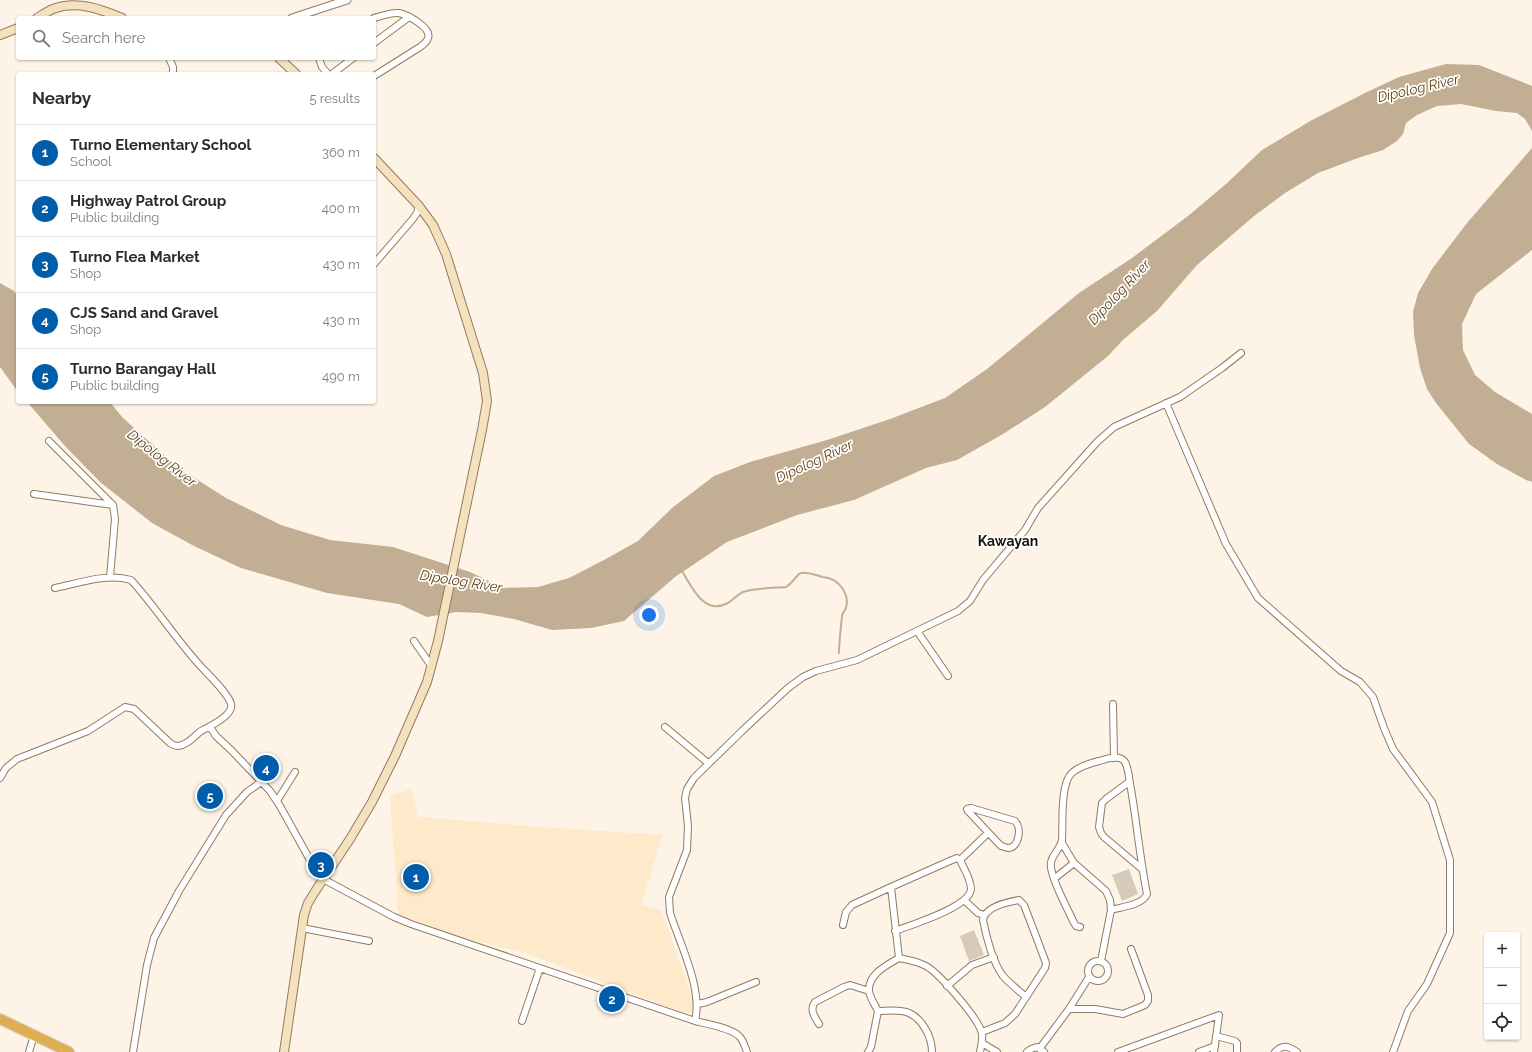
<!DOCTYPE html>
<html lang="en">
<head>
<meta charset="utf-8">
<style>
	body { margin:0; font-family:Raleway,sans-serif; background:#f2f2f3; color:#2b2b33 }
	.controls { position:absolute; right:12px; bottom:12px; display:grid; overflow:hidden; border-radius:4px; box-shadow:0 1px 3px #0004 }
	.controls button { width:36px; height:36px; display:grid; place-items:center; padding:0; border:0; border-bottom:1px solid #e1e1e2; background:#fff; color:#2b2b33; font:20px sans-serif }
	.you { position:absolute; left:649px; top:615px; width:14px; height:14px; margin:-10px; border:3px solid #fff; border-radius:50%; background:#1a73e8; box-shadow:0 0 0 6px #1a73e833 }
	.badge { display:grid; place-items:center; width:26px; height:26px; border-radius:50%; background:#005daa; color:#fff; font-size:13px; font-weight:700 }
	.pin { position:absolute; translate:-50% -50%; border:2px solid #fff; box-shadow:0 1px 4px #0006 }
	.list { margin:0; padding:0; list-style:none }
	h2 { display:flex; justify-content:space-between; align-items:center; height:52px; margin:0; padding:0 16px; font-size:17px }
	h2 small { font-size:13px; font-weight:400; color:#7c7c81 }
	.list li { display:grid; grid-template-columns:26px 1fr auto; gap:12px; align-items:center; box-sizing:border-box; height:56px; padding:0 16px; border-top:1px solid #e1e1e2 }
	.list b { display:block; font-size:15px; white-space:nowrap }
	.list p { margin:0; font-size:13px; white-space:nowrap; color:#7c7c81 }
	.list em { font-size:13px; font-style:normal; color:#7c7c81 }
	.icon { flex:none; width:22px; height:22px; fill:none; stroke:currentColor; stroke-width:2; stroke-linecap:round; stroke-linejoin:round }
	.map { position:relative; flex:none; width:1532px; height:1052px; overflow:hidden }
	.search { position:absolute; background:#fff; box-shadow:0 1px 3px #0004; left:16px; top:16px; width:360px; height:44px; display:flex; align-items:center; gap:10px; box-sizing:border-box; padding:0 14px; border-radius:4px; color:#7c7c81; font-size:15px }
	.panel { position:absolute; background:#fff; box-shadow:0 1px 3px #0004; left:16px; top:72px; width:360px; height:332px; border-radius:4px }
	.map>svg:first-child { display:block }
	.built { fill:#fee9ca }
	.green { fill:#d6cab8 }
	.water { fill:#c1ae93 }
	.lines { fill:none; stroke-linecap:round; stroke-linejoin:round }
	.stream { stroke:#c1ae93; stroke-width:2 }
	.minor-casing { stroke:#907c5f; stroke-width:8 }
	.tertiary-casing { stroke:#907c5f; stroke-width:9 }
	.secondary-casing { stroke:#907c5f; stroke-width:10 }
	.trunk-casing { stroke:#d6d4d2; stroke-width:12 }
	.minor { stroke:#fff; stroke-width:6 }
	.tertiary { stroke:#fff; stroke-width:7 }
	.secondary { stroke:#f4e1be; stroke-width:8 }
	.trunk { stroke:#e0ae52; stroke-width:10 }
	.labels { text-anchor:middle; stroke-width:3.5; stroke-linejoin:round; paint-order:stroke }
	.water-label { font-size:14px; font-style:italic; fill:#614415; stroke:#fff }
	.neighbourhood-label { font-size:14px; font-weight:bold; fill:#191106; stroke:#fff }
</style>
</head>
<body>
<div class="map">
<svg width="1532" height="1052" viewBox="0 0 1532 1052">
	<rect width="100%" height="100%" fill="#fdf4e7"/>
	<path class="built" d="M 411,789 L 419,817 L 555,828 L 663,835 L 641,904 L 661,910 L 695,1005 L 692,1013 L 681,1012 L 534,956 L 451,934 L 398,914 L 390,796 Z"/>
	<path class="green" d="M 1129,869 L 1138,894 L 1122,901 L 1112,875 Z
		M 974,930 L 984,955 L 969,961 L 960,936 Z"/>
	<path class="water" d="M 1446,64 L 1479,65 L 1532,86 L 1532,131 L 1525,119 L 1517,113 L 1496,111 L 1461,104 L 1437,106 L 1417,115 L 1406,123 L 1403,134 L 1397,141 L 1383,150 L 1358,158 L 1318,173 L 1285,193 L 1254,216 L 1197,265 L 1157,311 L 1123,340 L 1108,356 L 1045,407 L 1003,434 L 957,460 L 926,468 L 854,500 L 797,515 L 727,542 L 675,577 L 624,621 L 591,628 L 552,630 L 514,619 L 481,613 L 456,612 L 427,617 L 399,604 L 327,593 L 241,568 L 194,546 L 152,523 L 100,482 L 65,446 L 27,402 L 110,402 L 122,417 L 177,467 L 226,498 L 281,525 L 330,540 L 393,547 L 470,572 L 503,588 L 538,587 L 569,578 L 604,560 L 638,541 L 672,508 L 714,476 L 750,462 L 827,440 L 890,419 L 945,398 L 987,369 L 1079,293 L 1132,258 L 1188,216 L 1226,184 L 1262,150 L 1312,120 L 1367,92 L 1399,77 Z
		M 1532,148 L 1532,250 L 1476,294 L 1462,324 L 1463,350 L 1475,375 L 1495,392 L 1532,414 L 1532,482 L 1526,480 L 1497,464 L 1469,444 L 1436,403 L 1427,389 L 1420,368 L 1414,335 L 1413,312 L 1418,293 L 1432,269 L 1467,223 Z
		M 0,283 L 14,291 L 18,296 L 18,392 L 0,367 Z"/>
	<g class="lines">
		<path class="stream" d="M 682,571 C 692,587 704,616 728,603 C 733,600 738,594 743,592 C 754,588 774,588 786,587 C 791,584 795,578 799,574 C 805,570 817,576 823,577 C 838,578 850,593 846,608 C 845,611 842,613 842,616 C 841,628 839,641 839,653"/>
		<g class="minor-casing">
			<path id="minor" d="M 374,18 C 382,16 391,12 399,13 C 408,15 432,28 428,38 C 427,42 423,45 420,47 L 374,76
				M 374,43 L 409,17
				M 169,58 L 173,67 L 173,74
				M 319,58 L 322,67 L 328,74
				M 332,74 L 353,58
				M 374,264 L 412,220 L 417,213 L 419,206
				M 1166,403 L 1226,544 L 1258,598 L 1341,671 L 1360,682 L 1373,697 L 1384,728 L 1393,749 L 1432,802 L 1450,860 L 1450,933 L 1427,984 L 1408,1011 L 1393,1052
				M 49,441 L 113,505
				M 34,494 L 113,505 L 115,519 L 110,577
				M 917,631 L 948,676
				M 414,641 L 432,667
				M 1113,704 L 1114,758
				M 210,727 L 216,736 L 232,751 L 270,791 L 280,806 L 310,860 L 323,879 L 394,917 L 411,924 L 695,1021 C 707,1024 732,1028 740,1037 C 744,1042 745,1047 747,1052
				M 665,727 L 708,763
				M 0,778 L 6,768 L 17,759 L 88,731 L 125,707 L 134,709 L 170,743 C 173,745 175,746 178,746 C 188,745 194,736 201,731 C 209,727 234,715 231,704 C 228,692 204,671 196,661 C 173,635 154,605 131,580 C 107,573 79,583 55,588
				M 1129,782 L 1106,799 L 1102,803 L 1099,827 L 1101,833 L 1104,837 L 1142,869
				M 277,801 L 295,772
				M 971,808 L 1015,821 C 1022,828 1019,848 1008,848 C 1007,848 1002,846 1001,846 L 968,811 L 967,809 Z
				M 1062,843 L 1074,863 L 1106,891 L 1110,900 L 1111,910 L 1101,961
				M 960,860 L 988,833
				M 1055,878 L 1074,863
				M 964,900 L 978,913 L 984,915
				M 843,925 L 846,912 L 852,905 L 891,887
				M 1080,927 L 1076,926 L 1073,921 C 1066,905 1054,885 1051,868 C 1049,856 1060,851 1062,840 C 1063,825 1060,783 1072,773 C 1078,767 1091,763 1099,761 C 1107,759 1119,754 1125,762 C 1129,769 1129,781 1131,789 C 1137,824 1140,859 1147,894 C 1143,905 1121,907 1111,910
				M 302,928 L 369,941
				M 899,958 C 908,960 917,961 926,966 C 939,973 980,1020 982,1034 C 983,1040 981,1046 980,1052
				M1088 971a10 10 0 1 1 20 0a10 10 0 1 1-20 0Z
				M 947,986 L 972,965 L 994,957
				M 698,1004 L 707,1002 L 756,982
				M 1069,1009 L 1095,1009 L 1123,1014 L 1145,1005 L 1148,1001 L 1148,995 L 1131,949
				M 878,1011 C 888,1011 900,1009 909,1013 C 923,1019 932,1038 932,1052
				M 522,1021 L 540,968
				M 695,1021 C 703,989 680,944 670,913 L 669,897 L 687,850 L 688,826 L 685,798 L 687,789 L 694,778 L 742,731 L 788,688 L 803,677 L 816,671 L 857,660 L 958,611 L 970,601 L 983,580 L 1025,530 L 1038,508 L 1097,442 L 1114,427 L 1180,397 L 1222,368 L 1241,353
				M 819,1024 C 815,1017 809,1010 815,1002 L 844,987 L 850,985 L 869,991
				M 982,1032 L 1005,1023 L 1015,1014 L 1045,968 L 1046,963 L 1037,939 L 1024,905 L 1019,900 C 1007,902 985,907 983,920 C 986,936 993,963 1003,976 C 1009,983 1018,990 1026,997
				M 1216,1036 L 1235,1041 L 1237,1043 L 1237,1052
				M 982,1043 L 997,1052
				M 1040,1048 L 1069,1009 L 1089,977
				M 29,1052 L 34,1035
				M 133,1052 L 147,965 L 154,938 L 179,891 L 226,815 L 247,792 L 261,782
				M 868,1052 L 871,1047 L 878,1011 C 875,1005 870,998 869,991 C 868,974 887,965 899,958 L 891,887 L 952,860 L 957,858 L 960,860 C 964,869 971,879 971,889 C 970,907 911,925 895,931
				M 1027,1052 L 1031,1049 L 1037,1047 L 1044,1052
				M 1118,1052 L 1219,1015 L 1214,1052
				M 1199,1052 L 1215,1046
				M 1275,1052 C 1283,1044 1288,1046 1297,1052"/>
		</g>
		<g class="tertiary-casing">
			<path id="tertiary" d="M 292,18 L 347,0"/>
		</g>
		<g class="secondary-casing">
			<path id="secondary" d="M 37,18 C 42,15 48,11 53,9 C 77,0 100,9 122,18
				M 0,35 L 18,28
				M 279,58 L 296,74
				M 284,1052 L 304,915 L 308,903 L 316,890 L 350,839 L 372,802 L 395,756 L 427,682 L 438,641 L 482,430 L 487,401 L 483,373 L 446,254 L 433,225 L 419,206 L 374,158"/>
		</g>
		<g class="trunk-casing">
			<path id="trunk" d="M 0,1019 L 69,1052"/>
		</g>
		<use href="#minor" class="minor"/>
		<use href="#tertiary" class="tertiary"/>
		<use href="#secondary" class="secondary"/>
		<use href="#trunk" class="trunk"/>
	</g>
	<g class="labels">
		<g class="water-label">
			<text transform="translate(1418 88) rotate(-13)" y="5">Dipolog River</text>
			<text transform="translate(1119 292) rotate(-47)" y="5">Dipolog River</text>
			<text transform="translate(162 458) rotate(38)" y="5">Dipolog River</text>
			<text transform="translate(814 461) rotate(-25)" y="5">Dipolog River</text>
			<text transform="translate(461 581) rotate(9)" y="5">Dipolog River</text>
		</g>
		<g class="neighbourhood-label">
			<text x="1008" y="546">Kawayan</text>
		</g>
	</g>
</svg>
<div class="controls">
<button>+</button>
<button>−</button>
<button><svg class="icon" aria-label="locate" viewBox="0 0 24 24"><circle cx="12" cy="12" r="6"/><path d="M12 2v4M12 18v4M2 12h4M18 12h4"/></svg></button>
</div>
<div class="you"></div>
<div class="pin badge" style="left:416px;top:877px">1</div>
<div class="pin badge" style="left:612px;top:999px">2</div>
<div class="pin badge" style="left:321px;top:865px">3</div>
<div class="pin badge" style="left:266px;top:768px">4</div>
<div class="pin badge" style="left:210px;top:796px">5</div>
<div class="search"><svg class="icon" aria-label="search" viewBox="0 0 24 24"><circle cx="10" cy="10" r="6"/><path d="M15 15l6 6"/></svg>Search here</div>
<section class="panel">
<h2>Nearby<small>5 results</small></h2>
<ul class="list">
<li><span class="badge">1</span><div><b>Turno Elementary School</b><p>School</p></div><em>360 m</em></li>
<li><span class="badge">2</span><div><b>Highway Patrol Group</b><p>Public building</p></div><em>400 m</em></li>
<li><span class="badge">3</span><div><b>Turno Flea Market</b><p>Shop</p></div><em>430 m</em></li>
<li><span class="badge">4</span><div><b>CJS Sand and Gravel</b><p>Shop</p></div><em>430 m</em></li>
<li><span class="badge">5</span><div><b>Turno Barangay Hall</b><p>Public building</p></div><em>490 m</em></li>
</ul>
</section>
</div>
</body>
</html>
